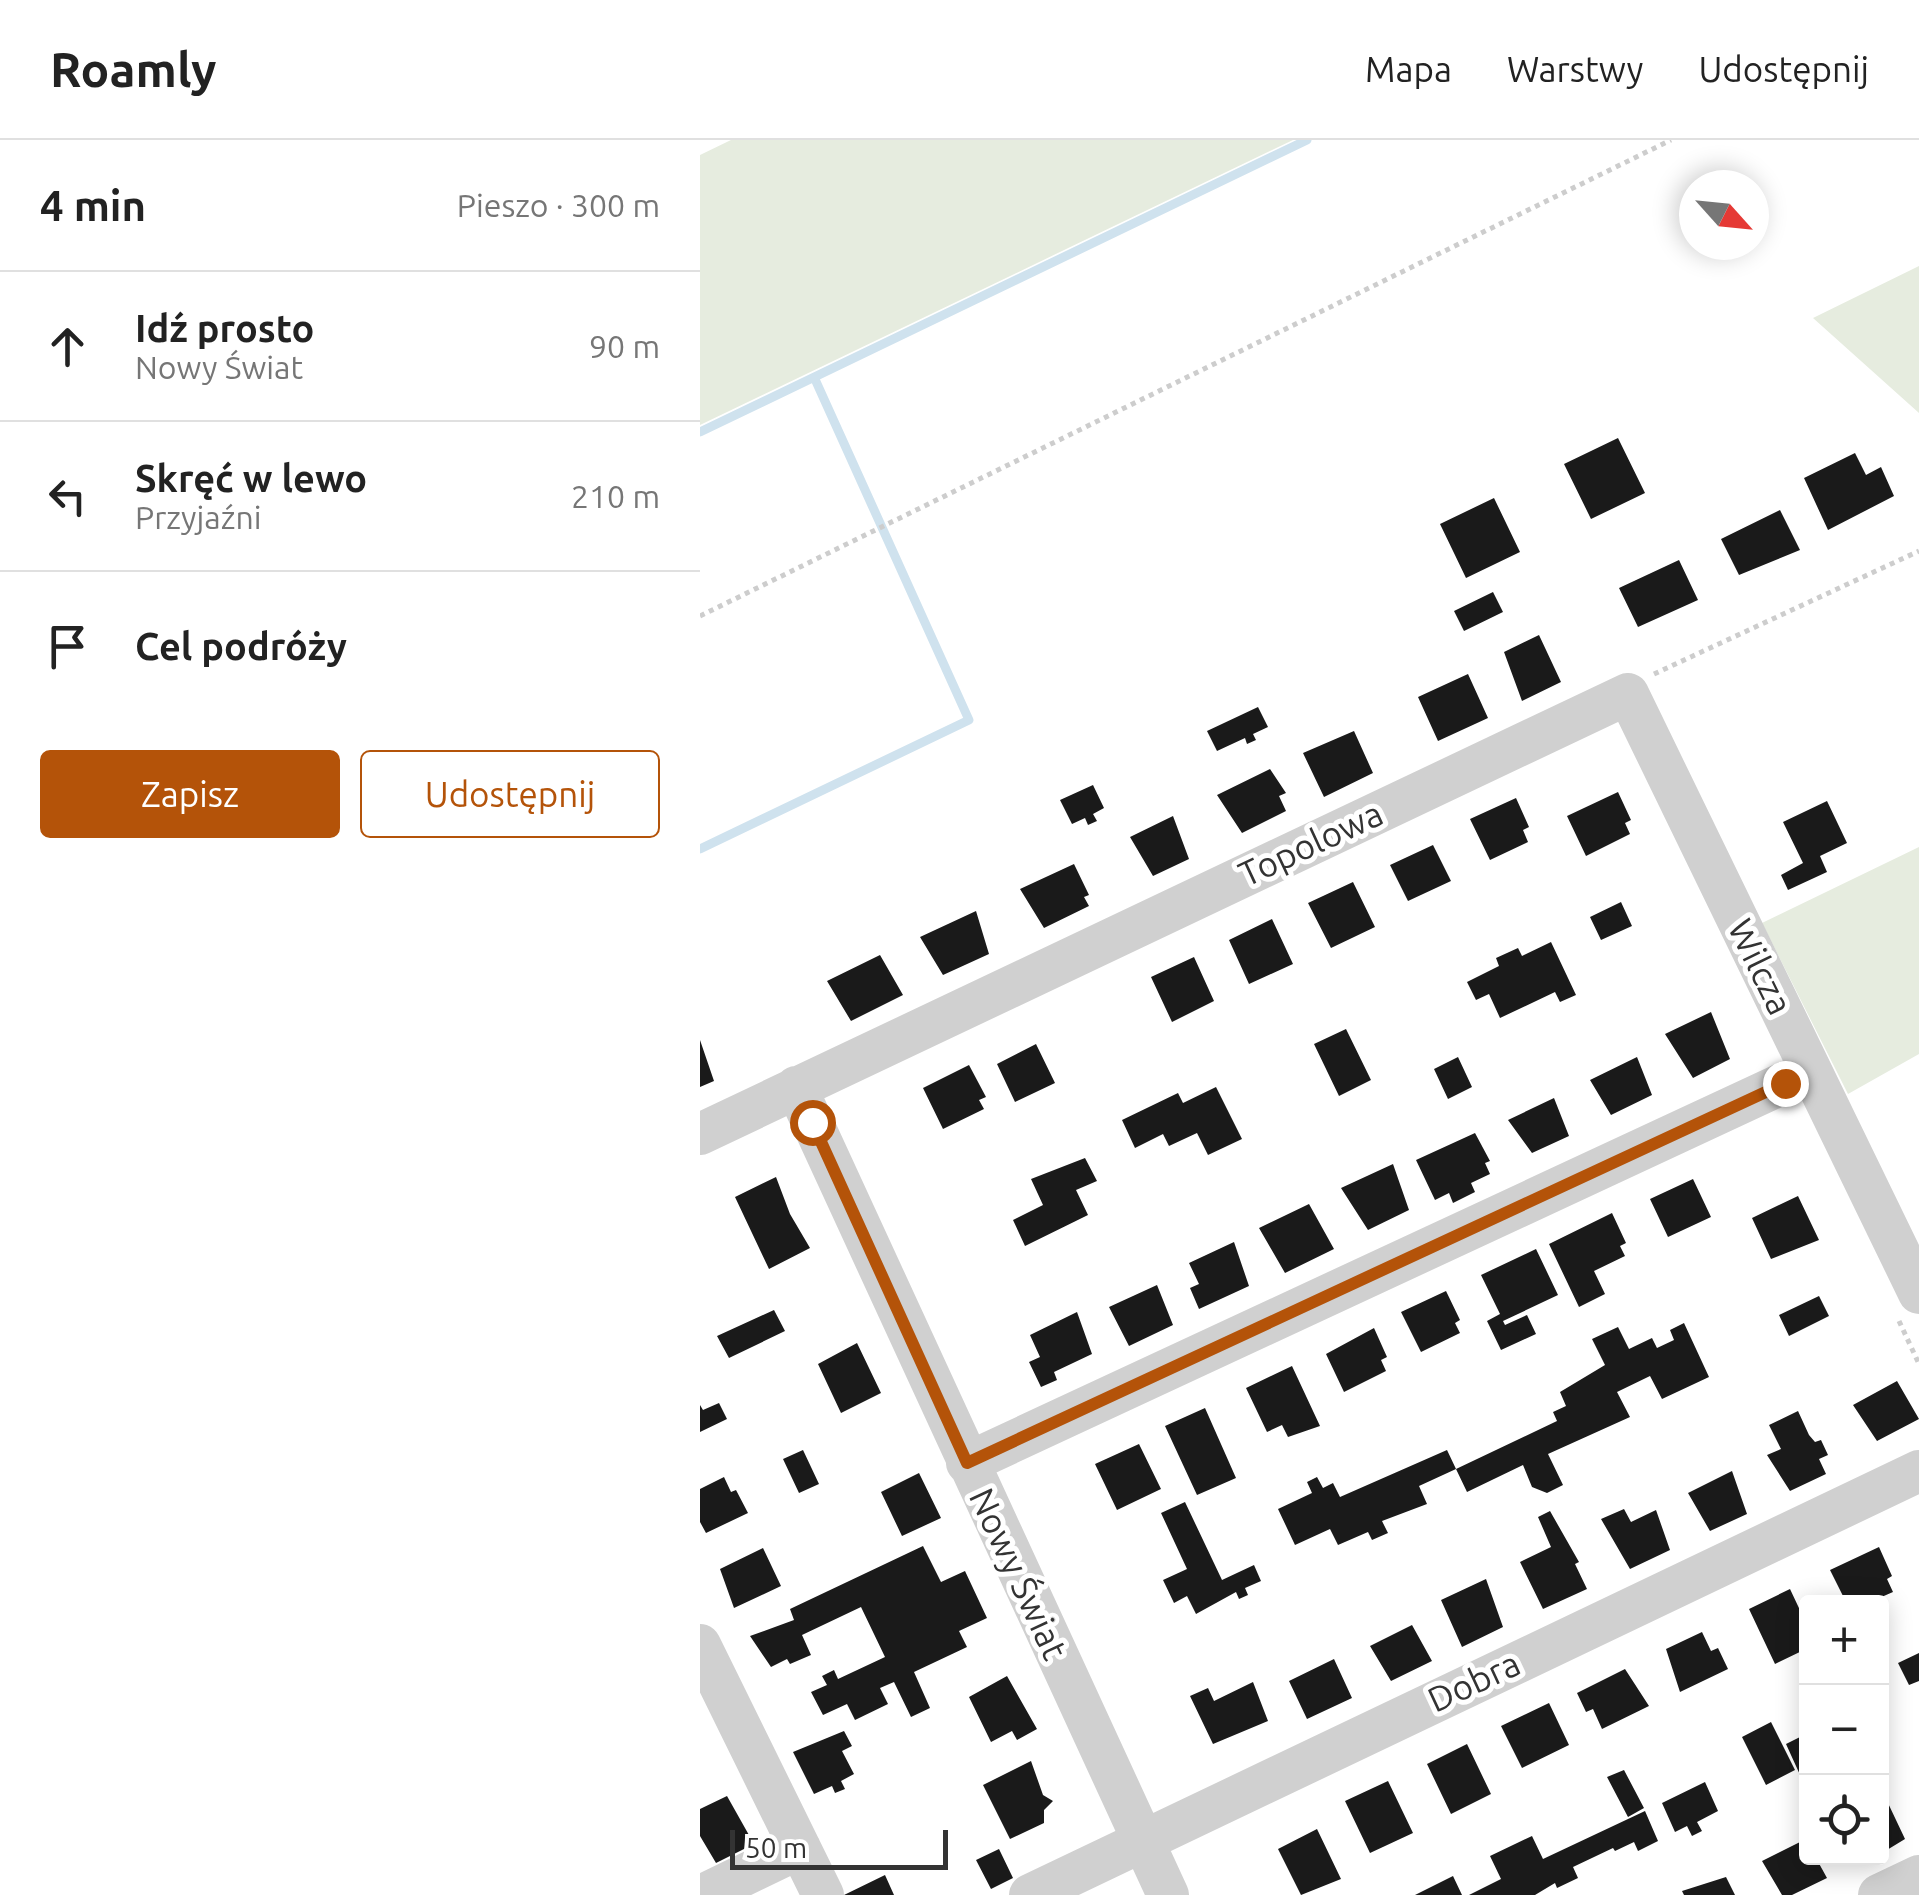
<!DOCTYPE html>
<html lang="pl">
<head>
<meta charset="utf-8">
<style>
	body { margin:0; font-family:Ubuntu,sans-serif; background:#f6f6f6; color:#222 }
	.controls { position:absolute; right:30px; bottom:30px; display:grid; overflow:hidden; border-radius:10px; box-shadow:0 5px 25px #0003 }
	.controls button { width:90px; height:90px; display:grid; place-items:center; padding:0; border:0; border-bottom:2px solid #e0e0e0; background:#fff; color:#222; font:50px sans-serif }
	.compass { position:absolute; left:979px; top:30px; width:90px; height:90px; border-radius:50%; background:#fff; box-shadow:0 5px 25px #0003; rotate:117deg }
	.scale { position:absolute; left:30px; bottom:25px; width:218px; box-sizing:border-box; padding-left:10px; border:5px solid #333; border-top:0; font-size:28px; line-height:35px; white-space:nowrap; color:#333; -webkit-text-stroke:8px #fff; paint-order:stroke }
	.stop { position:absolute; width:30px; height:30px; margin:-22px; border:8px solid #b45309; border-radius:50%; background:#fff }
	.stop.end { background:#b45309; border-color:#fff; box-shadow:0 2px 10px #0008 }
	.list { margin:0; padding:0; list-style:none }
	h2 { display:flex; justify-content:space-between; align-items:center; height:130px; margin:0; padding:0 40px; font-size:42px }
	h2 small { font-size:32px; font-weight:400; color:#767676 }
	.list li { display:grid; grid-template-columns:65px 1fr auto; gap:30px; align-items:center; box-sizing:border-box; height:150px; padding:0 40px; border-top:2px solid #e0e0e0 }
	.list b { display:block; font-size:38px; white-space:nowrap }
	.list p { margin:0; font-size:32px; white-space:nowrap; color:#767676 }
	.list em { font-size:32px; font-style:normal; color:#767676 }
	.actions { display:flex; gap:20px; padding:30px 40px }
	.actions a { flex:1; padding:22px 0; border:2px solid #b45309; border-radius:10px; text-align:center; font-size:35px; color:#b45309 }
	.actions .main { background:#b45309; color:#fff }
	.icon { flex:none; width:55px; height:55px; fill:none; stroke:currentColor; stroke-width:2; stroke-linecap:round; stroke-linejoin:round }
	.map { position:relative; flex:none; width:1219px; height:1755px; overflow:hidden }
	header { display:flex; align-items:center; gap:60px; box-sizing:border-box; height:140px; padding:0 50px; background:#fff; border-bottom:2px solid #e0e0e0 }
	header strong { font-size:48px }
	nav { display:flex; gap:55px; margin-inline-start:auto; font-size:35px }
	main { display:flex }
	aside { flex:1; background:#fff }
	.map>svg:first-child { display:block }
	.green { fill:#e6ecdf }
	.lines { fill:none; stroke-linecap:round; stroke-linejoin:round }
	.stream { stroke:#cfe2ee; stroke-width:9 }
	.building { fill:#1a1a1a }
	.path { stroke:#cdcdcd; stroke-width:5; stroke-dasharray:5 5; stroke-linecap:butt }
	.minor { stroke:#d0d0d0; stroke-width:42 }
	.route { stroke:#b45309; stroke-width:12 }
	.labels { text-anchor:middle; stroke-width:10; stroke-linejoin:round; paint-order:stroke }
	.street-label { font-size:35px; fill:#333; stroke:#fff }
</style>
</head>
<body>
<header>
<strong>Roamly</strong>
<nav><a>Mapa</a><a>Warstwy</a><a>Udostępnij</a></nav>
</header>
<main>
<aside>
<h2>4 min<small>Pieszo · 300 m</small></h2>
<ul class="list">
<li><svg class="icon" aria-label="ahead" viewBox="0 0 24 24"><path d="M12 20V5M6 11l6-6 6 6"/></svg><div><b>Idź prosto</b><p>Nowy Świat</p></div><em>90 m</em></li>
<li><svg class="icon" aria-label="left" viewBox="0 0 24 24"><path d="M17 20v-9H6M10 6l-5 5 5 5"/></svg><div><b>Skręć w lewo</b><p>Przyjaźni</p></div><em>210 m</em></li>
<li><svg class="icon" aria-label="arrive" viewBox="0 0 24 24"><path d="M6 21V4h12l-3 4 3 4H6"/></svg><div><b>Cel podróży</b></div></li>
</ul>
<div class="actions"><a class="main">Zapisz</a><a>Udostępnij</a></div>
</aside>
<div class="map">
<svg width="1219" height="1755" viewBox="0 0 1219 1755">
	<rect width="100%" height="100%" fill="#fff"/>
	<path class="green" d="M 31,0 L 593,0 L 0,285 L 0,15 Z
		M 1219,126 L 1219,273 L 1113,178 Z
		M 1219,707 L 1219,914 L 1148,954 L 1062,783 Z"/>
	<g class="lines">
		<path class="stream" d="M 0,292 L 607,0
			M 0,709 L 269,580 L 114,237"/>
	</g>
	<path class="building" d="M 918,298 L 945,353 L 891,379 L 864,324 Z
		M 1155,313 L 1166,335 L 1181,327 L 1194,356 L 1128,390 L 1104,338 Z
		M 794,358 L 820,412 L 766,438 L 740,384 Z
		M 1080,370 L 1100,410 L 1039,435 L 1021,399 Z
		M 979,420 L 998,460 L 938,487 L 919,448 Z
		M 793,452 L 803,472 L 764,491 L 754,471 Z
		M 839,495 L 861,542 L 822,561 L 804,512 Z
		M 768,534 L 788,578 L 738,601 L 718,557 Z
		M 558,567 L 568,587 L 553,594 L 556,600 L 547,604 L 545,598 L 517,611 L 507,591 Z
		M 654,591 L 673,633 L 624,657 L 603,613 Z
		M 570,629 L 586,653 L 579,656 L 586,671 L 542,693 L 517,655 Z
		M 393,645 L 404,668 L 393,674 L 397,681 L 388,685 L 385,678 L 372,684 L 360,660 Z
		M 918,652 L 931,680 L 925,683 L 930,694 L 886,716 L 867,676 Z
		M 816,658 L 829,687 L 823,690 L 828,702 L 790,720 L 770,679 Z
		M 1127,661 L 1147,703 L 1120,716 L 1127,732 L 1088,750 L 1081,735 L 1103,723 L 1083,682 Z
		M 473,676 L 489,719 L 453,736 L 430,697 Z
		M 733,705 L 751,741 L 708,761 L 690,725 Z
		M 374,724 L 389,755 L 384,757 L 389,766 L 344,788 L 320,749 Z
		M 653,742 L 675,787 L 631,808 L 608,763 Z
		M 921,762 L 932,786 L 901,800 L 890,777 Z
		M 276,771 L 289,814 L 243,835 L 220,797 Z
		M 572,779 L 593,824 L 549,844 L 529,800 Z
		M 851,802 L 876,855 L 860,862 L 855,852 L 800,878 L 789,854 L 776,860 L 767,842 L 799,826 L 796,818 L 818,808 L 822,816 Z
		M 180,815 L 203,855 L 151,881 L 127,841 Z
		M 494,817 L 514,861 L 472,882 L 451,837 Z
		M 1011,872 L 1030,919 L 993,938 L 965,894 Z
		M 646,889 L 671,940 L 639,956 L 614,904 Z
		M 0,900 L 14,941 L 0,947 Z
		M 336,904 L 355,943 L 315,962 L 297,924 Z
		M 758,917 L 772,947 L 748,959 L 734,929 Z
		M 937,917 L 952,955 L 911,975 L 890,940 Z
		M 269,925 L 286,957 L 279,960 L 284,969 L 243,989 L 223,948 Z
		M 516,947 L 542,999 L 508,1015 L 497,993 L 469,1006 L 463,994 L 435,1008 L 422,980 L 478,953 L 483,963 Z
		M 854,958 L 869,996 L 832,1013 L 808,980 Z
		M 775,993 L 790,1021 L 785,1023 L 790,1034 L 771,1043 L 775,1052 L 753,1063 L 749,1053 L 735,1060 L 716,1020 Z
		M 385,1018 L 397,1041 L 376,1050 L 388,1075 L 325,1106 L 313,1080 L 343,1065 L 331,1039 Z
		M 693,1024 L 709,1070 L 668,1090 L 641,1048 Z
		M 76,1037 L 90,1074 L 110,1108 L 69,1129 L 35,1057 Z
		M 993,1039 L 1011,1077 L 968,1097 L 950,1059 Z
		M 1098,1056 L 1119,1100 L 1071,1119 L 1052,1078 Z
		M 609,1064 L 634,1109 L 585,1133 L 559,1088 Z
		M 912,1073 L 926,1103 L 920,1106 L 925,1116 L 894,1131 L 905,1154 L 879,1167 L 849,1104 Z
		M 534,1102 L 549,1146 L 499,1169 L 490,1148 L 499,1144 L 489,1123 Z
		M 836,1109 L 858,1155 L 803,1181 L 805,1185 L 827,1175 L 836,1194 L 801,1210 L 787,1181 L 800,1174 L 781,1135 Z
		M 457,1145 L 473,1185 L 429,1206 L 409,1167 Z
		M 746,1151 L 760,1180 L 755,1183 L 760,1193 L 721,1212 L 701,1172 Z
		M 1119,1156 L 1129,1176 L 1089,1196 L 1079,1175 Z
		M 74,1170 L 85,1191 L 29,1218 L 17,1196 Z
		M 377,1172 L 392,1214 L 354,1232 L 357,1240 L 341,1247 L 329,1222 L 340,1217 L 330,1195 Z
		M 984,1183 L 1009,1237 L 962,1259 L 950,1236 L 917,1252 L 930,1277 L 848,1314 L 863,1345 L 847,1353 L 832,1347 L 823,1325 L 767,1352 L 756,1329 L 857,1281 L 853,1272 L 866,1266 L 860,1252 L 905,1225 L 892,1199 L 918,1187 L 929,1209 L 952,1198 L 957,1208 L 974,1200 L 970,1190 Z
		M 674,1188 L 687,1217 L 681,1220 L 686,1231 L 644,1252 L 626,1214 Z
		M 157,1203 L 181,1253 L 141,1273 L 118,1224 Z
		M 592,1226 L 620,1286 L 588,1297 L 582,1285 L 567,1292 L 546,1248 Z
		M 1197,1241 L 1219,1279 L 1177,1301 L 1153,1265 Z
		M 19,1263 L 27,1279 L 0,1292 L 0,1265 L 3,1270 Z
		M 505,1268 L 536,1338 L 497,1355 L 465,1286 Z
		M 1098,1271 L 1109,1295 L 1115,1302 L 1121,1300 L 1128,1315 L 1119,1319 L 1126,1334 L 1090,1351 L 1067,1315 L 1081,1309 L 1069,1285 Z
		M 439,1304 L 461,1349 L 417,1370 L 395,1324 Z
		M 103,1310 L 119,1344 L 99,1353 L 83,1319 Z
		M 747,1310 L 756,1329 L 719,1346 L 727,1364 L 682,1381 L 688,1393 L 672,1400 L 668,1392 L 638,1405 L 630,1389 L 595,1405 L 578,1369 L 612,1353 L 607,1342 L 617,1337 L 623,1348 L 633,1343 L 640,1357 Z
		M 1032,1331 L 1047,1374 L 1010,1391 L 988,1353 Z
		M 219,1333 L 241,1378 L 202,1396 L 181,1352 Z
		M 24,1337 L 31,1352 L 36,1350 L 48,1373 L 6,1393 L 0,1382 L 0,1349 Z
		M 485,1362 L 522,1440 L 554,1425 L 561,1441 L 545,1448 L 548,1455 L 539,1459 L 536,1452 L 496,1474 L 487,1456 L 474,1463 L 463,1440 L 487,1429 L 461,1373 Z
		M 924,1369 L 931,1382 L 956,1370 L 970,1410 L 930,1429 L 901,1379 Z
		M 850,1371 L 879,1422 L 875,1424 L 887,1449 L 843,1469 L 820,1422 L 851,1407 L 838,1377 Z
		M 223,1406 L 241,1442 L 265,1431 L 287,1478 L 259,1491 L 267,1507 L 214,1532 L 230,1568 L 211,1577 L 194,1542 L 180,1548 L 188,1564 L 155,1580 L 147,1564 L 123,1575 L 111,1552 L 127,1545 L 122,1536 L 134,1530 L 138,1539 L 185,1517 L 161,1467 L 102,1495 L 111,1515 L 90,1524 L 87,1519 L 71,1527 L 50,1496 L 94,1480 L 90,1469 Z
		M 1179,1407 L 1192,1436 L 1187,1439 L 1193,1452 L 1170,1462 L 1146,1462 L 1130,1430 Z
		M 63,1408 L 81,1446 L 34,1468 L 20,1429 Z
		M 786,1439 L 803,1487 L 762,1507 L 741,1460 Z
		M 1090,1449 L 1106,1483 L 1106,1509 L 1075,1524 L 1049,1469 Z
		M 712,1485 L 732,1521 L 691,1541 L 670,1506 Z
		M 1002,1492 L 1011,1511 L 1018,1508 L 1028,1529 L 980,1552 L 966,1509 Z
		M 1219,1513 L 1219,1541 L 1209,1545 L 1198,1523 Z
		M 634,1519 L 652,1558 L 607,1579 L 589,1541 Z
		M 925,1529 L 949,1566 L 902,1589 L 893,1569 L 886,1572 L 877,1553 Z
		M 307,1536 L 337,1589 L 317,1600 L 312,1591 L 291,1602 L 269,1557 Z
		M 553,1542 L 568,1581 L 513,1604 L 490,1556 L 508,1548 L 514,1561 Z
		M 849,1563 L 869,1605 L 822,1628 L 801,1586 Z
		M 1071,1582 L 1095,1630 L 1066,1645 L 1042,1597 Z
		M 144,1591 L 152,1606 L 142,1611 L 154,1634 L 141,1641 L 145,1649 L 135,1653 L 132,1646 L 114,1654 L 93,1612 Z
		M 1106,1594 L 1106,1648 L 1086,1604 Z
		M 767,1604 L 791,1654 L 751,1674 L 727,1624 Z
		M 331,1621 L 343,1655 L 353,1661 L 344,1670 L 344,1683 L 310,1699 L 283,1645 Z
		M 924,1630 L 944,1668 L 928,1677 L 907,1637 Z
		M 688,1641 L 713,1693 L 670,1713 L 645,1661 Z
		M 1005,1642 L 1018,1671 L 997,1682 L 1002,1691 L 992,1696 L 987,1686 L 975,1692 L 962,1663 Z
		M 27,1656 L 54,1704 L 16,1723 L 0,1696 L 0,1669 Z
		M 1187,1661 L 1205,1699 L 1182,1713 L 1182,1663 Z
		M 945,1671 L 958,1701 L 938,1711 L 934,1702 L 915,1711 L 913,1708 L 873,1727 L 878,1738 L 857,1748 L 855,1743 L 835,1755 L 769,1755 L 801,1739 L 790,1716 L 832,1696 L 843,1719 Z
		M 617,1689 L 641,1739 L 601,1755 L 578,1709 Z
		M 1106,1699 L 1106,1718 L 1116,1718 L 1127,1738 L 1092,1755 L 1082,1755 L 1062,1721 Z
		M 299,1709 L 313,1738 L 291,1749 L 276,1720 Z
		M 185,1735 L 194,1755 L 144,1755 Z
		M 753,1736 L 762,1755 L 715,1755 Z
		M 1026,1737 L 1035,1755 L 984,1755 L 982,1751 Z"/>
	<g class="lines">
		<path class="path" d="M 0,476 L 971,0
			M 954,534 L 1219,411
			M 1199,1181 L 1219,1224"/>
		<path class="minor" d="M 96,947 L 468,1755
			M 0,994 L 928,554 L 1219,1153
			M 267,1323 L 1110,931
			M 0,1505 L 123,1755
			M 3,1755 L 100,1708
			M 330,1755 L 1219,1331
			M 1179,1755 L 1219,1736"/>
	</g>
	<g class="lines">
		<path class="route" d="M 112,982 L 267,1323 L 1085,943"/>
	</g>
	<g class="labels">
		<g class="street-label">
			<text transform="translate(611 704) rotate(-25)" y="12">Topolowa</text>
			<text transform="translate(1060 827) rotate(64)" y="12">Wilcza</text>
			<text transform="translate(318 1434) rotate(65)" y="12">Nowy Świat</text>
			<text transform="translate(774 1542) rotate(-25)" y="12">Dobra</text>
		</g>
	</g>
</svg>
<div class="controls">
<button>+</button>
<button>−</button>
<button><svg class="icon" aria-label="locate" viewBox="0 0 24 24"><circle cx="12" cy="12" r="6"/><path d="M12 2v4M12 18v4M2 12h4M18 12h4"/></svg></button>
</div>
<svg class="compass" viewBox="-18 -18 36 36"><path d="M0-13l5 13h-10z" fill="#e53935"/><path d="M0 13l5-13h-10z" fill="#767676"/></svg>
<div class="scale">50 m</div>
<div class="stop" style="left:112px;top:982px"></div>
<div class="stop end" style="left:1085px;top:943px"></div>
</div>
</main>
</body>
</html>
